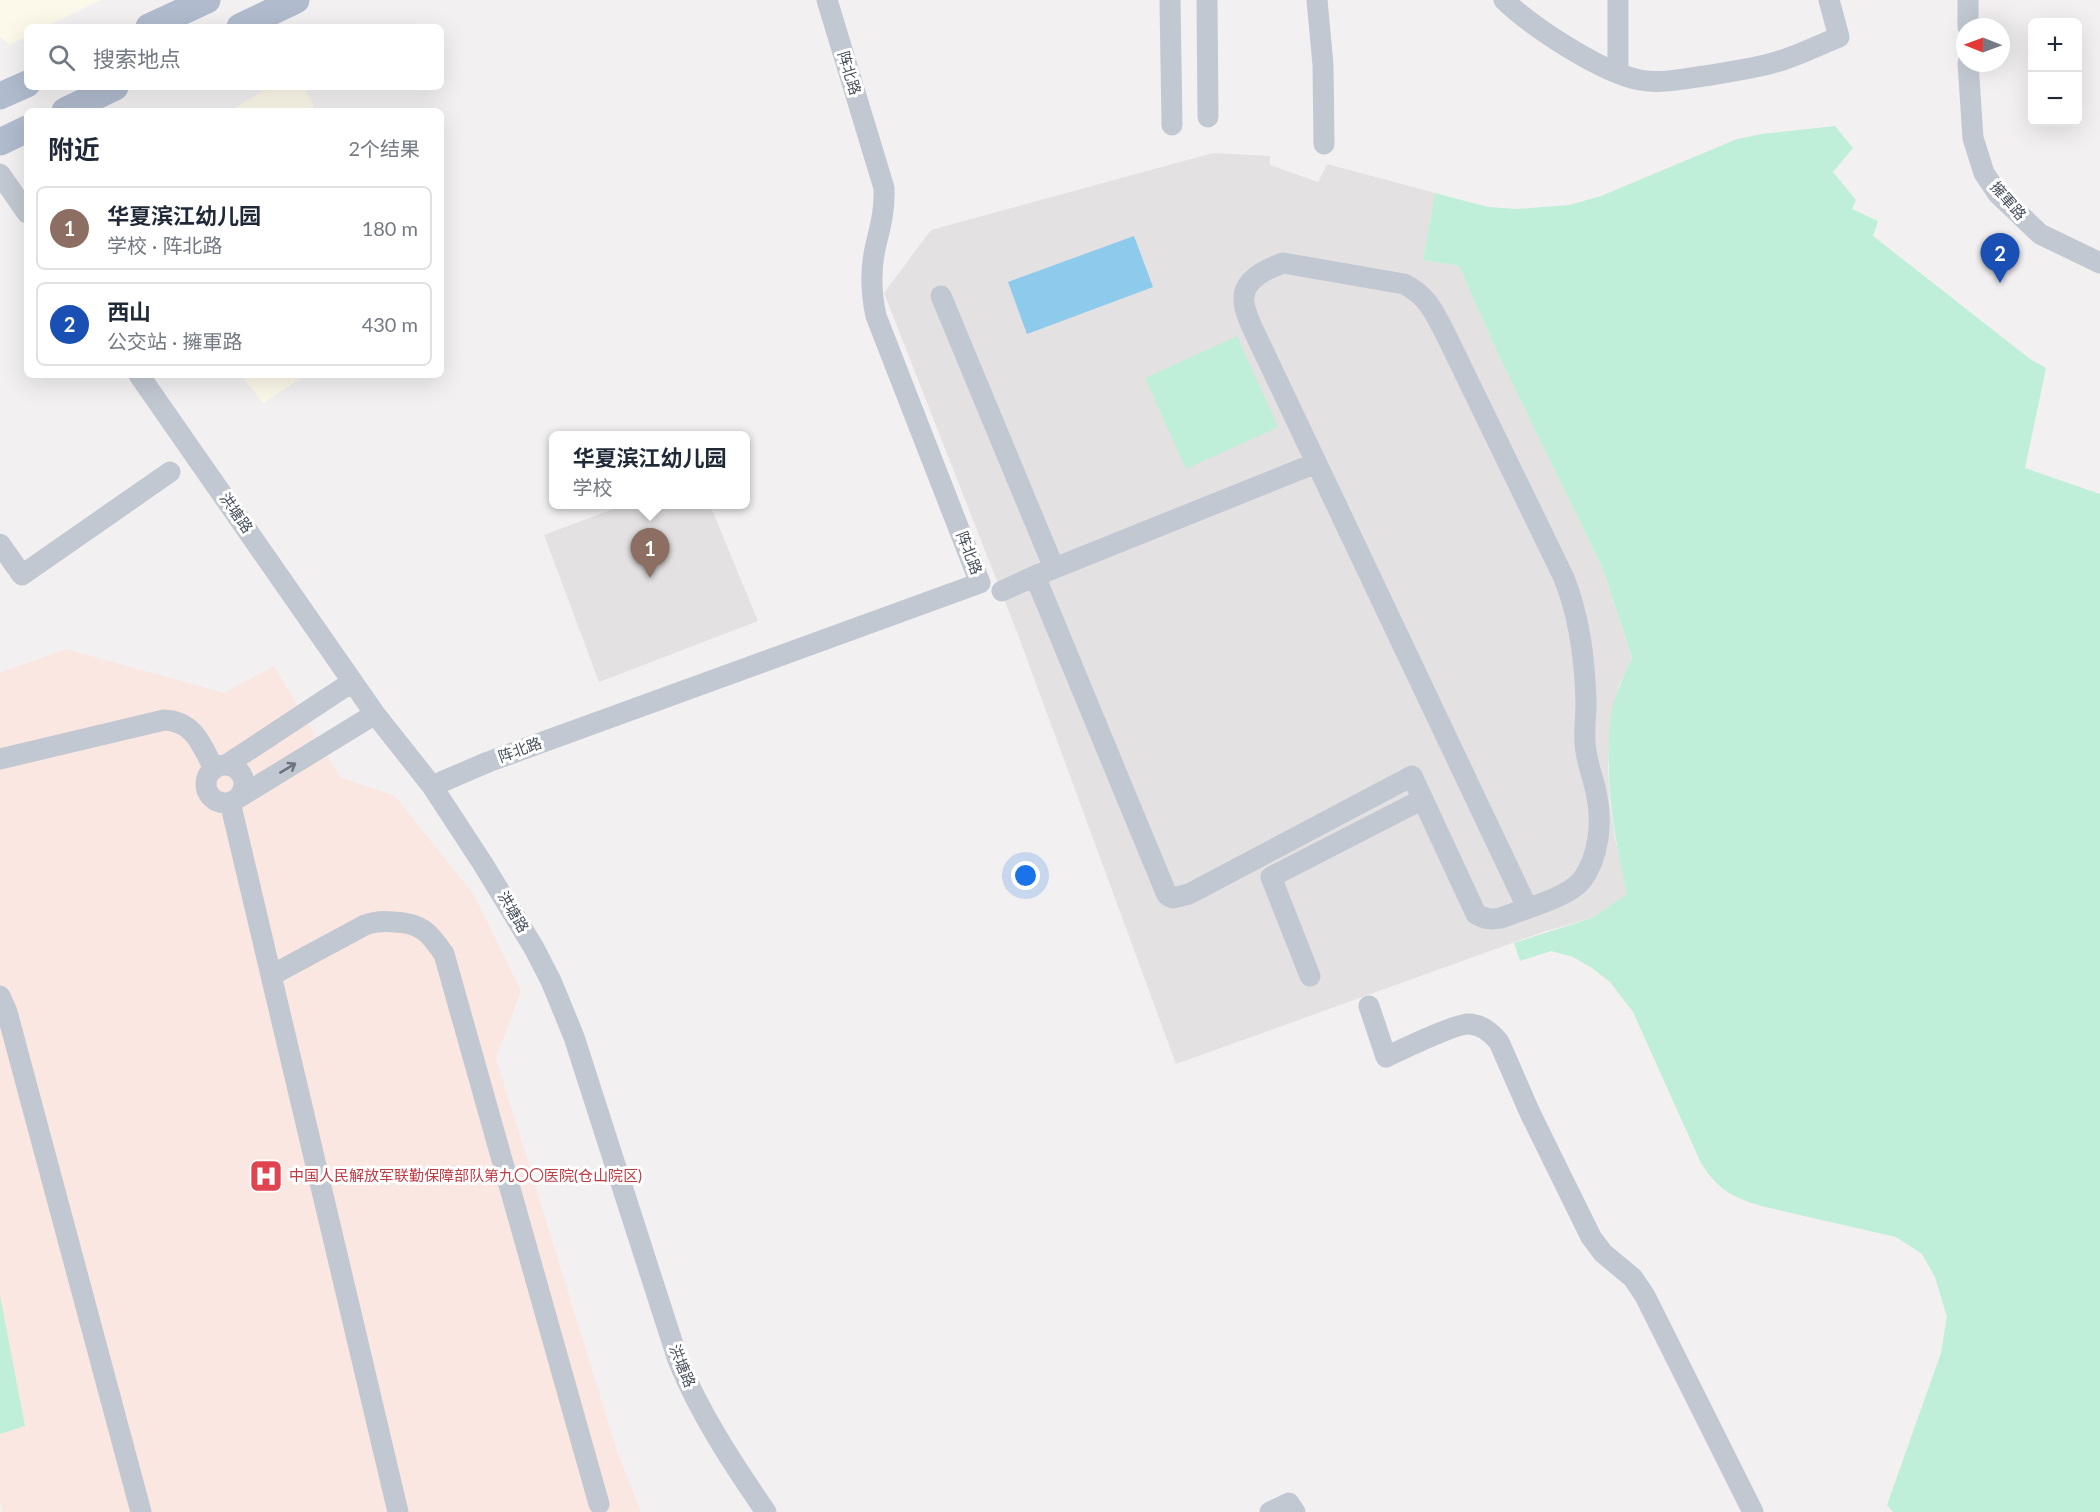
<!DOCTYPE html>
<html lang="zh">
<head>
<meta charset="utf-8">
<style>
	body { margin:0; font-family:Lato,"Noto Sans SC",sans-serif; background:#f6f6f7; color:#1f2937 }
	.controls { position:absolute; right:18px; top:18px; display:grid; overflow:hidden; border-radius:9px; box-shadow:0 6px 24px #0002 }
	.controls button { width:54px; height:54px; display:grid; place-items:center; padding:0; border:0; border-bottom:2px solid #e0e1e3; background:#fff; color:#1f2937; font:30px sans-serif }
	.compass { position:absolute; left:1956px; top:18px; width:54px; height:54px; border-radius:50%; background:#fff; box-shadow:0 6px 24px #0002; rotate:271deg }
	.you { position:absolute; left:1026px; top:876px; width:21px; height:21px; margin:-15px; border:4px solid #fff; border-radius:50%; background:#1a73e8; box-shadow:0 0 0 9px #1a73e833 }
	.badge { display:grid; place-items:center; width:39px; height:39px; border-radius:50%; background:#1b56e0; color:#fff; font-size:20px; font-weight:700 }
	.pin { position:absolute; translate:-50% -50px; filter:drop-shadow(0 2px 3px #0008) }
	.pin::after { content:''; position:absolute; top:32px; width:21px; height:18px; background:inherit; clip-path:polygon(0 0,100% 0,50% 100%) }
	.popup { position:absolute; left:549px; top:431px; width:201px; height:78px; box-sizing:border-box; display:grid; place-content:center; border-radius:9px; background:#fff; filter:drop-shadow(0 2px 4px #0005); font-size:20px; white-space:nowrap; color:#747a83 }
	.popup b { font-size:22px; color:#1f2937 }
	.popup::after { content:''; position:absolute; left:50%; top:100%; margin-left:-12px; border:12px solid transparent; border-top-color:#fff }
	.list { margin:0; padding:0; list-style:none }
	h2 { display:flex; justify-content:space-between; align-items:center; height:78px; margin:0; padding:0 24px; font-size:26px }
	h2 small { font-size:20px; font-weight:400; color:#747a83 }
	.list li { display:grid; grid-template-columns:39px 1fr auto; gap:18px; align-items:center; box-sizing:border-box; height:84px; margin:0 12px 12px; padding:0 12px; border:2px solid #e0e1e3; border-radius:9px }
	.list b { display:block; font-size:22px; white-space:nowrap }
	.list p { margin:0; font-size:20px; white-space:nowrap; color:#747a83 }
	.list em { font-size:20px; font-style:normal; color:#747a83 }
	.icon { flex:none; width:33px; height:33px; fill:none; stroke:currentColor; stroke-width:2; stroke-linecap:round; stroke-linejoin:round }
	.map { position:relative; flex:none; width:2100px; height:1512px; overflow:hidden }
	.search { position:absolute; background:#fff; box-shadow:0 6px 24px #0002; left:24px; top:24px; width:420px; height:66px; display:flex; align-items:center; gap:15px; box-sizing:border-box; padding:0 21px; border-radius:9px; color:#747a83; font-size:22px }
	.panel { position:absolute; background:#fff; box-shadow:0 6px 24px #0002; left:24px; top:108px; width:420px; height:270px; border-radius:9px }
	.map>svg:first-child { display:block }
	.commercial { fill:#fcf9ea }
	.education { fill:#e3e1e2 }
	.medical { fill:#fbe7e1 }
	.green { fill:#bfefd8 }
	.water { fill:#8dcaeb }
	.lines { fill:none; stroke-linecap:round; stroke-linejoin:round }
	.minor { stroke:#c1c8d1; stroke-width:21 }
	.major { stroke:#b0bbce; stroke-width:27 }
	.oneway { stroke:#6c7480 }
	.labels { text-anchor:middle; stroke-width:6; stroke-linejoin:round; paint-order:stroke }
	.street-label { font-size:15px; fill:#48505d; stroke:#fff }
	.health-label { font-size:15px; fill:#be3a42; stroke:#fff; text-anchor:start }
</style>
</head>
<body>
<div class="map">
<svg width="2100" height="1512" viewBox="0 0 2100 1512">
	<rect width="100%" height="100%" fill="#f2f0f0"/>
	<path class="commercial" d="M 0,0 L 101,0 L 46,27 L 27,27 L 27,36 L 9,45 L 0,36 Z
		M 269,87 L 304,87 L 316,111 L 230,111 Z
		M 241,375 L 306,375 L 263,403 Z"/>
	<path class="education" d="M 1213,153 L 1270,156 L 1270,165 L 1318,182 L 1327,164 L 1435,193 L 1423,260 L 1459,266 L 1498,354 L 1603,569 L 1632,659 L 1618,687 L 1610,739 L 1608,767 L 1610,806 L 1615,839 L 1628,894 L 1592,918 L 1543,932 L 1176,1064 L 1017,632 L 884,293 L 931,230 Z
		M 624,505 L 710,505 L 758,621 L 599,682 L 544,535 Z"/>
	<path class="medical" d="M 66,649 L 224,693 L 274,666 L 340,777 L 395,796 L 474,895 L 521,991 L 496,1058 L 617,1451 L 641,1512 L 3,1512 L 0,1500 L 0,1434 L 25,1426 L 0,1295 L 0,673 Z"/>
	<path class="green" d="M 1835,126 L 1853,148 L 1833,172 L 1856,200 L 1852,209 L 1878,221 L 1873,236 L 2030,359 L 2046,368 L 2025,468 L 2100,494 L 2100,1512 L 1893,1512 L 1887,1505 L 1941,1353 L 1947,1317 L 1935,1277 L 1922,1254 L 1896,1237 L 1761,1206 C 1732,1197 1718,1190 1701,1163 L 1633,1012 L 1610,982 L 1592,968 L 1573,957 L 1551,951 L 1520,961 L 1514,943 L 1592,918 L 1627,894 C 1616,843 1607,801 1609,747 C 1610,735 1609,722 1612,710 C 1616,692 1624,675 1632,658 L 1603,569 L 1498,354 L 1459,266 L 1423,260 L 1435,193 L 1488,207 L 1516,209 L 1569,205 L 1601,196 L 1737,139 L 1762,134 Z
		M 1237,336 L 1278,427 L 1186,469 L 1145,378 Z
		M 0,1295 L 25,1426 L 0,1434 Z"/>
	<path class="water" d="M 1134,236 L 1153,287 L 1027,334 L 1008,282 Z"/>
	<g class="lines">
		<path class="minor" d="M 1170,0 L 1172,125
			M 1207,0 L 1208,117
			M 1317,0 L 1323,65 L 1324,144
			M 1504,0 C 1532,27 1602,73 1640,80 C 1661,84 1683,79 1704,76 C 1728,72 1753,69 1776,62 C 1797,56 1819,45 1839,37 L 1829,0
			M 1968,0 L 1968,27
			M 1968,63 L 1973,138 L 1984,173 L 1998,194 L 2040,234 L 2100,263
			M 1618,73 L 1618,0
			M 0,174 L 27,213
			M 941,296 L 1054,568
			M 139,375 L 375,714 L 432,786 L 483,864 L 534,948 L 551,981 L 574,1037 L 678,1360 C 700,1414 733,1464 766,1512
			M 0,544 L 22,575 L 170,472
			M 1035,576 L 1167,895 L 1173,898 L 1189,894 L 1412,776 L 1476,914 C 1485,919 1491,920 1501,918 C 1523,909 1568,898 1582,880 C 1599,857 1602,823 1597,797 C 1594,779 1586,762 1585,743 C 1584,730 1586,716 1586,703 C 1585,659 1580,618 1564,578 L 1446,335 C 1434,312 1428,296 1404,284 L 1283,263 C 1266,269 1242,280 1244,301 C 1244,309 1248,317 1251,325 L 1527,907
			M 1002,591 L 1035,576 L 1316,463
			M 0,759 L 164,720 C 194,721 202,745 214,769
			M 226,765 L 352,682
			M206 784a19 19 0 1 1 38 0a19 19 0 1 1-38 0Z
			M 432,786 L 488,762 L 980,583 L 876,316 C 871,293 870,272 875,249 C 880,227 885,211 884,188 L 827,0
			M 238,798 L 375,714
			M 230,802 L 398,1512
			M 272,975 L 365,925 C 375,921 383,921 394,922 C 421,923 429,932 444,954 L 599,1504
			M 1310,976 L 1271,877 L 1423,799
			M 0,996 L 7,1012 L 141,1512
			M 1369,1006 L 1386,1057 C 1401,1050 1454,1024 1468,1024 C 1481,1024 1491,1032 1499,1042 L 1530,1113 L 1591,1237 L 1603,1253 L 1633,1278 L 1645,1296 L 1753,1512
			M 1270,1512 L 1289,1503 L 1295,1512"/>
		<path class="major" d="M 149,27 L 207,0
			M 240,27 L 296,0
			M 0,96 L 27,84
			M 65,111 L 115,87
			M 0,142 L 27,129"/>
	</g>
	<defs><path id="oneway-shaft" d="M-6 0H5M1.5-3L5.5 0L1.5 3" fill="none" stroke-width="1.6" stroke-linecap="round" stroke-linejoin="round" transform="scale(1.5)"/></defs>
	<use class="oneway" href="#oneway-shaft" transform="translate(288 768) rotate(-31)"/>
	<defs>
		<g id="hospital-square" transform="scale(1.725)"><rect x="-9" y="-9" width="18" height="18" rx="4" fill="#e0444e" stroke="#fff"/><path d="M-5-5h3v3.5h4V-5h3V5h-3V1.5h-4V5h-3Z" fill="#fff"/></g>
	</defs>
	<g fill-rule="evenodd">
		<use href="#hospital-square" x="266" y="1176"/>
	</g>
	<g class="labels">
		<g class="street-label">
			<text transform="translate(849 73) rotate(73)" y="5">阵北路</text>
			<text transform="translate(2008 201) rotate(49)" y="5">擁軍路</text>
			<text transform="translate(236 513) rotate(55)" y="5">洪塘路</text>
			<text transform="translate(969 553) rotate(69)" y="5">阵北路</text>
			<text transform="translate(520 750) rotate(-20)" y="5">阵北路</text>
			<text transform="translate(513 912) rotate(59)" y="5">洪塘路</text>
			<text transform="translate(682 1366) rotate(68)" y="5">洪塘路</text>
		</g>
		<g class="health-label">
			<text x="289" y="1181">中国人民解放军联勤保障部队第九〇〇医院(仓山院区)</text>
		</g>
	</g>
</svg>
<div class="controls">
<button>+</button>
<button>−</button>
</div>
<svg class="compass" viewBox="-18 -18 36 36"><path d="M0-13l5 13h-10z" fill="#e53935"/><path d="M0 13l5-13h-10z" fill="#747a83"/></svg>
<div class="you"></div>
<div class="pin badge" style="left:650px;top:578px;background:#8d6e63">1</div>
<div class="popup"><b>华夏滨江幼儿园</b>学校</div>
<div class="pin badge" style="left:2000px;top:283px;background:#1a4fb4">2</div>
<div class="search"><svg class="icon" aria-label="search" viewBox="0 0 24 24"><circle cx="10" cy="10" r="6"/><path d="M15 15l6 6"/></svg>搜索地点</div>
<section class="panel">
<h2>附近<small>2个结果</small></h2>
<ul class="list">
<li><span class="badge" style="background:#8d6e63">1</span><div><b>华夏滨江幼儿园</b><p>学校 · 阵北路</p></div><em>180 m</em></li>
<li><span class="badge" style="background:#1a4fb4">2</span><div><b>西山</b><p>公交站 · 擁軍路</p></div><em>430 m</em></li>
</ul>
</section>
</div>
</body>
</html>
